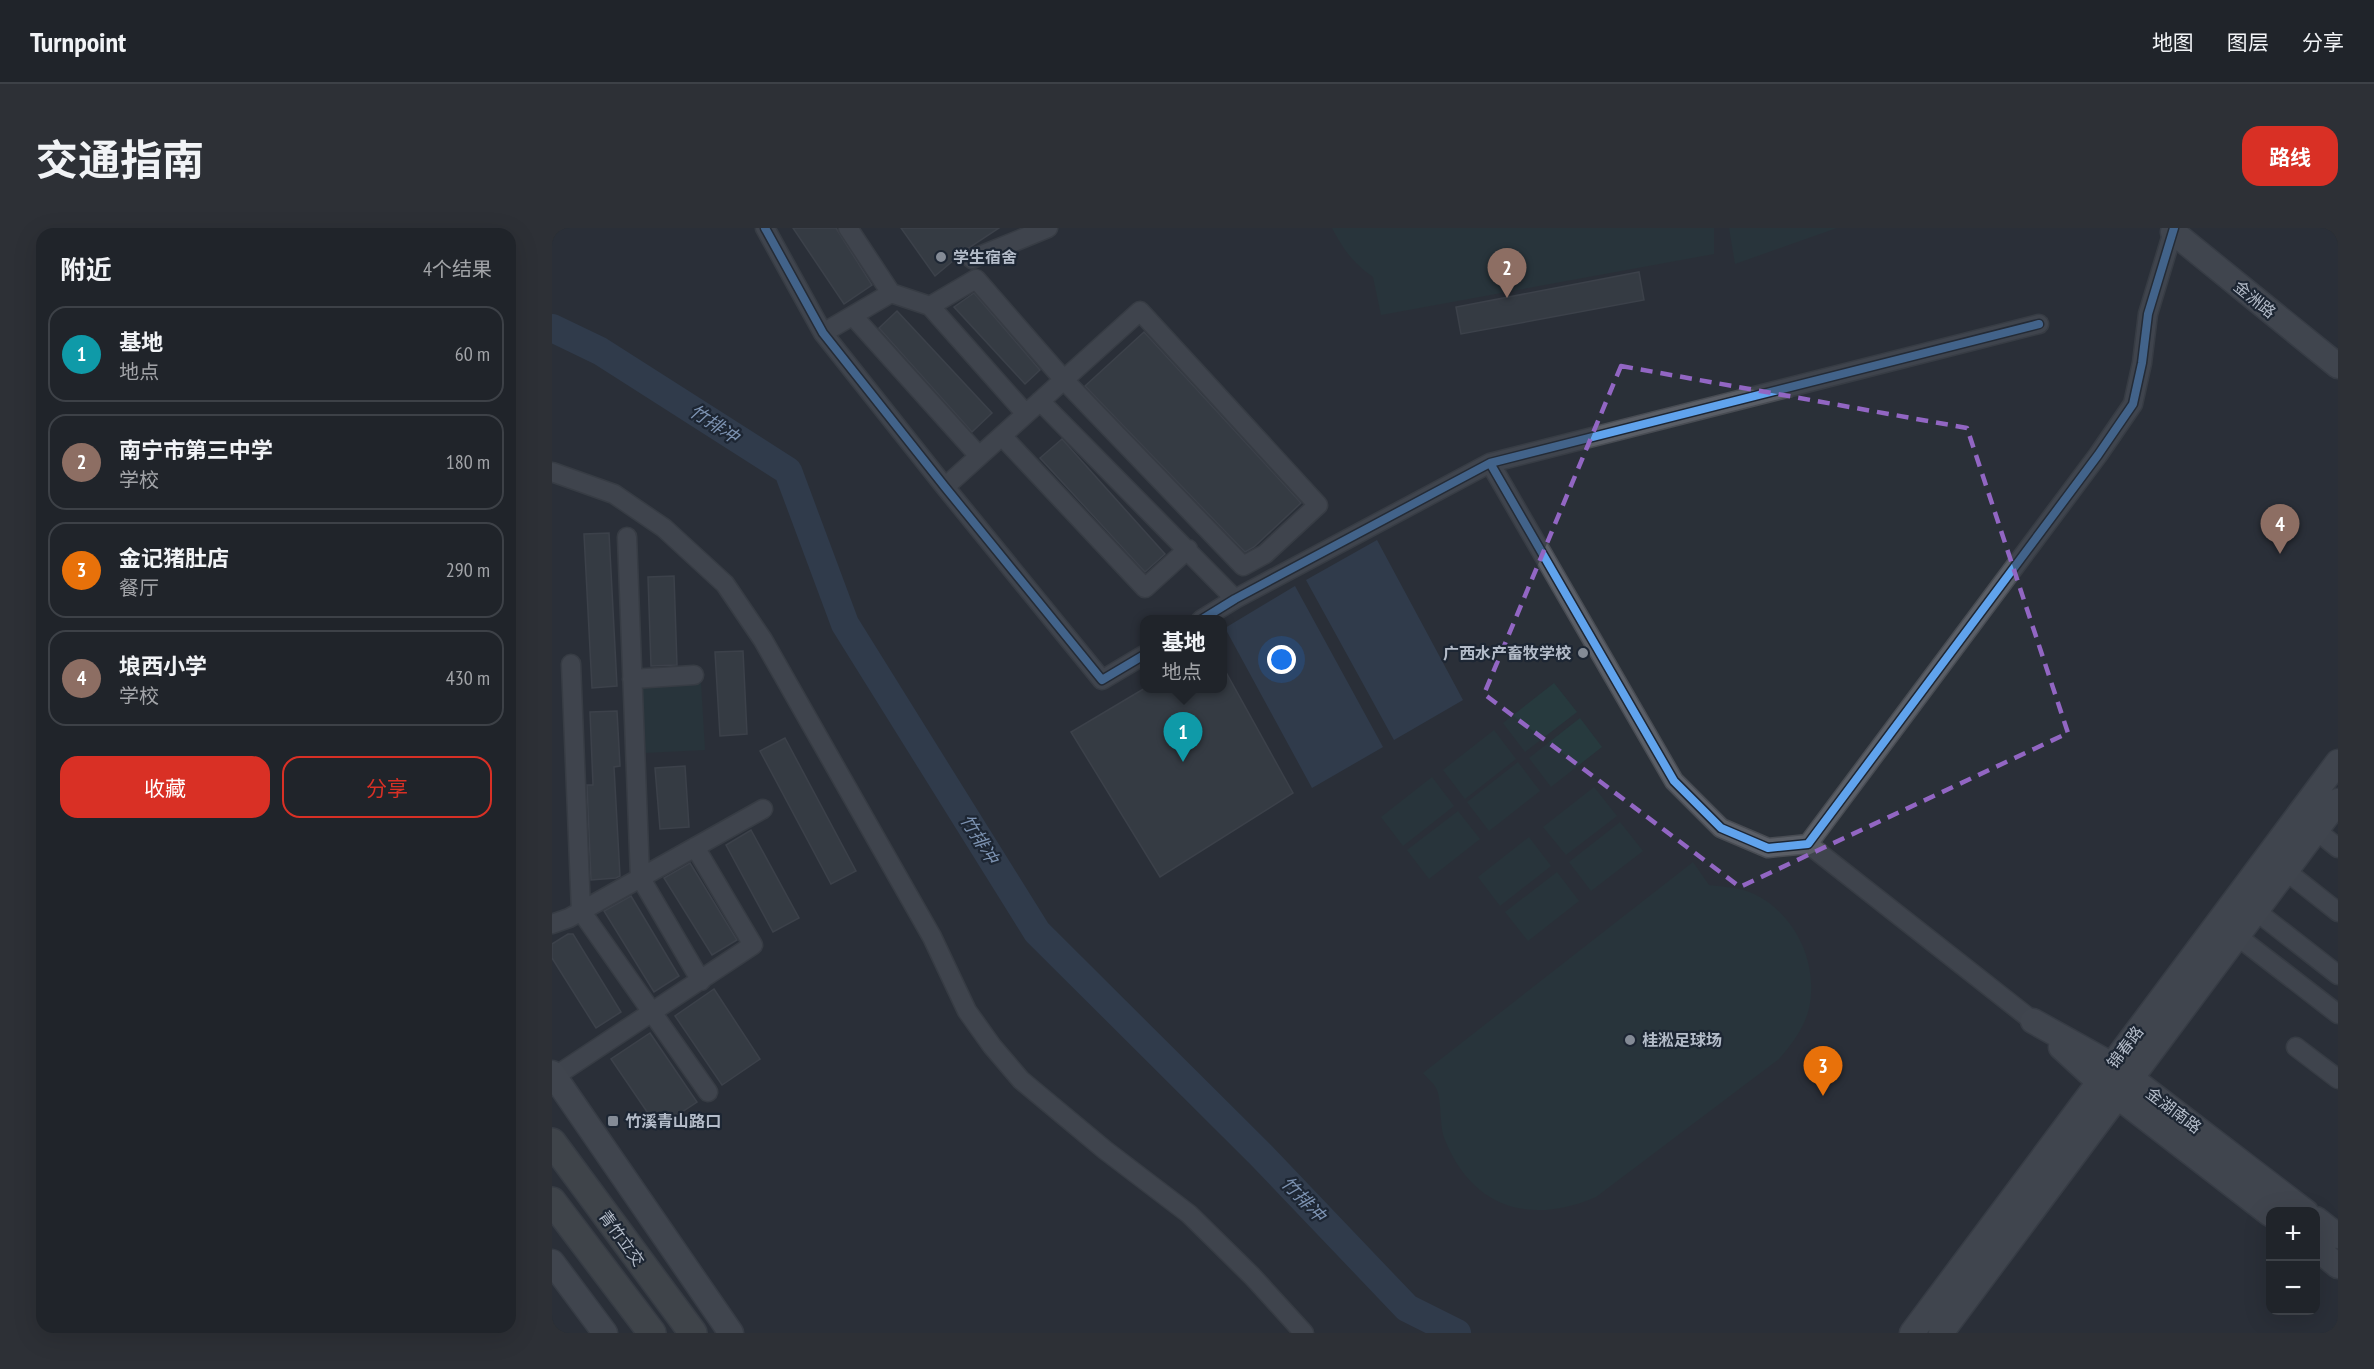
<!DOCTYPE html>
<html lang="zh">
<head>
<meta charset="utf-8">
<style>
	body { margin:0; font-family:"PT Sans Narrow","Noto Sans SC",sans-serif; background:#2d3036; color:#f1f3f6 }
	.controls { position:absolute; right:18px; bottom:18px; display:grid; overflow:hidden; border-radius:12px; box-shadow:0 6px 24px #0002 }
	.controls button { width:54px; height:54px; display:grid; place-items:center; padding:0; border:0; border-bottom:2px solid #3d4147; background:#20242a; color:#f1f3f6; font:30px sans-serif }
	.you { position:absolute; left:730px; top:432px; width:21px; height:21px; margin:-15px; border:4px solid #fff; border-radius:50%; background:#1a73e8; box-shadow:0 0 0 9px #1a73e833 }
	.badge { display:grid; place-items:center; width:39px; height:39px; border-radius:50%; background:#d93025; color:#fff; font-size:20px; font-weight:700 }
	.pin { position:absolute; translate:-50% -50px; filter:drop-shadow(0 2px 3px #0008) }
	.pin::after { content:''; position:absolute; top:32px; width:21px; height:18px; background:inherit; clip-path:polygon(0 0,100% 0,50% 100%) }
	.popup { position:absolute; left:588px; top:387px; width:87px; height:78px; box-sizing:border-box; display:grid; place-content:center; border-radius:12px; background:#20242a; filter:drop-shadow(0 2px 4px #0005); font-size:20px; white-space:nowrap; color:#a2a4a8 }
	.popup b { font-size:22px; color:#f1f3f6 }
	.popup::after { content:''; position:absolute; left:50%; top:100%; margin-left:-12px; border:12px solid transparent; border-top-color:#20242a }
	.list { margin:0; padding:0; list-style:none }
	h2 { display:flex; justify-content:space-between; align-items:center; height:78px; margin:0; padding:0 24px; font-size:26px }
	h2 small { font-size:20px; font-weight:400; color:#a2a4a8 }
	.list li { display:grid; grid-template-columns:39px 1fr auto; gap:18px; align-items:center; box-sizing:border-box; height:96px; margin:0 12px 12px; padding:0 12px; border:2px solid #3d4147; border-radius:18px }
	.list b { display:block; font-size:22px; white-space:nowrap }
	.list p { margin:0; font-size:20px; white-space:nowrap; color:#a2a4a8 }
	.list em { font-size:20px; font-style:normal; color:#a2a4a8 }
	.actions { display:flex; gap:12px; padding:18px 24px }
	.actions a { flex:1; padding:14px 0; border:2px solid #d93025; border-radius:18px; text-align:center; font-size:21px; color:#d93025 }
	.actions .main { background:#d93025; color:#fff }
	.map { position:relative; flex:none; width:1786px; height:1105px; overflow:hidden; border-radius:18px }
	header { display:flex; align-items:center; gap:36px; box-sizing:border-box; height:84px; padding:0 30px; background:#20242a; border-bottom:2px solid #3d4147 }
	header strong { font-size:28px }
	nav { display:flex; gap:33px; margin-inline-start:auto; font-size:21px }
	.intro { display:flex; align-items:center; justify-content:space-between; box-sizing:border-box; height:144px; padding:0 36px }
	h1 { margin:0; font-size:42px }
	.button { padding:15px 27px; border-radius:18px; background:#d93025; color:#fff; font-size:21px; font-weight:700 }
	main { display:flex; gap:36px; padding:0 36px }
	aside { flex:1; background:#20242a; border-radius:18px; box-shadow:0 6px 24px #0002 }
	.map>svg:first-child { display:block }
	.green { fill:#273a3e }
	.water { fill:#384963 }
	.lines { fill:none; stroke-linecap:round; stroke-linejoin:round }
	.river { stroke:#384963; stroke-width:28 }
	.building { fill:#444950; stroke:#52575f; stroke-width:1.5 }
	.minor-casing { stroke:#484c53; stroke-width:21 }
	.major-casing { stroke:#484c55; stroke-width:27 }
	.highway-casing { stroke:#474c53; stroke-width:30 }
	.minor { stroke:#5a5e66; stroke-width:18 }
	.major { stroke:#5c6168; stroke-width:24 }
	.highway { stroke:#5a5d60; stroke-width:27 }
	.cycleway-casing { stroke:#1d2633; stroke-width:11 }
	.cycleway { stroke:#60a3ed; stroke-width:8 }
	.marked { fill:none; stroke:#9266c3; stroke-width:4.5; stroke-dasharray:12 8; stroke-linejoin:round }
	.poi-dot { fill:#848b96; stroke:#1d2633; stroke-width:2 }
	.labels { text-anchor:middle; stroke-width:4.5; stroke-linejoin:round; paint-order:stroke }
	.poi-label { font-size:16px; font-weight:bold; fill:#b4bcc9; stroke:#1d2633; text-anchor:start }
	.street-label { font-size:16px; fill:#b4bcc9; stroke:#1d2633 }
	.water-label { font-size:18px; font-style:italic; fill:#7c92b1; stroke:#1d2633 }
</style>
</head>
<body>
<header>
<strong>Turnpoint</strong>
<nav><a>地图</a><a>图层</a><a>分享</a></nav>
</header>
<div class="intro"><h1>交通指南</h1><a class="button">路线</a></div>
<main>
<aside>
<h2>附近<small>4个结果</small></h2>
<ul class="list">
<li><span class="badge" style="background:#0f9aa8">1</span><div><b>基地</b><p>地点</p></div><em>60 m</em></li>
<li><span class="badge" style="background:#8d6e63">2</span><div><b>南宁市第三中学</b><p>学校</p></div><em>180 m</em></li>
<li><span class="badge" style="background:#e8710a">3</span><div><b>金记猪肚店</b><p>餐厅</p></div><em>290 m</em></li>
<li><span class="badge" style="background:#8d6e63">4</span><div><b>埌西小学</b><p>学校</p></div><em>430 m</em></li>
</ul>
<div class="actions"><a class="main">收藏</a><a>分享</a></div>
</aside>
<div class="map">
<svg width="1786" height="1105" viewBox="0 0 1786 1105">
	<rect width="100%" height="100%" fill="#2a3038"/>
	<path class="green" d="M 780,0 L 1162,0 L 1162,26 L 829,87 L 821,49 C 800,34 792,22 780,0 Z
		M 1177,0 L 1285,0 L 1183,36 Z
		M 149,455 L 153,522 L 92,525 L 89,458 Z
		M 1002,455 L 1025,484 L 973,524 L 951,495 Z
		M 1028,490 L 1050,519 L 999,559 L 977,530 Z
		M 942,502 L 964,531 L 913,571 L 891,542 Z
		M 966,534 L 988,563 L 937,603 L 915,574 Z
		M 880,549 L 902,578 L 851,618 L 829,589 Z
		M 1042,559 L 1065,588 L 1014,627 L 991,599 Z
		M 906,583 L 928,611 L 877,651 L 855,622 Z
		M 1068,594 L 1091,623 L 1039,663 L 1017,634 Z
		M 977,609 L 999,638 L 948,678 L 926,649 Z
		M 1141,634 L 1157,657 C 1172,659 1188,659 1202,666 C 1242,685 1265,732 1258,775 C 1255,796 1241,815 1227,831 L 1044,969 C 979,997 921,981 893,912 C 887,897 890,874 885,862 C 883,856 875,850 871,845 Z
		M 1005,644 L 1027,673 L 976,713 L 953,684 Z"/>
	<path class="water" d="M 825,312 L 911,472 L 842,512 L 754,352 Z
		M 743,358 L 831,519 L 760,560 L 673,400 Z"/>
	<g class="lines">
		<path class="river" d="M 0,100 L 48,123 L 236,243 L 293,396 L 485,704 L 709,927 L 855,1080 L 905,1105"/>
	</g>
	<path class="building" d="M 241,0 L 284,0 L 320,57 L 292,76 Z
		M 349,0 L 447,0 L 415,21 L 383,48 Z
		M 1087,44 L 1092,72 L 909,106 L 904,79 Z
		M 422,65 L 488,142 L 473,156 L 402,79 Z
		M 345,83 L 440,185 L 420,204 L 327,100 Z
		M 592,104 L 749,275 L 702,319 L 693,324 L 533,158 Z
		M 510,211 L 613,326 L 593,344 L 488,230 Z
		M 57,305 L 65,458 L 40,460 L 32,306 Z
		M 122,348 L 125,437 L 99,438 L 96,349 Z
		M 191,423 L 195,506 L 168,508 L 163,424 Z
		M 670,437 L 741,565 L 608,649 L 519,504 L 593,460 L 670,460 Z
		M 65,483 L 68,538 L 62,539 L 68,648 L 64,650 L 39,652 L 35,557 L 41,557 L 38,484 Z
		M 233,510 L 304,643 L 279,656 L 208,523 Z
		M 133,538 L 137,599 L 108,601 L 103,540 Z
		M 199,602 L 247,690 L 221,704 L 174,617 Z
		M 138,635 L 185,712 L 160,727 L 112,650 Z
		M 79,668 L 127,748 L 102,764 L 52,683 Z
		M 16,706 L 21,706 L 69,784 L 44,800 L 0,730 L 0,716 Z
		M 162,761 L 208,831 L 170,857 L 123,788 Z
		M 98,805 L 145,874 L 106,900 L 59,831 Z"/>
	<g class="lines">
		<g class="minor-casing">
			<path id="minor" d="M 213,0 L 271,105 L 393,259 L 550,452 L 592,427
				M 296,0 L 339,65 L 378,78
				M 420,31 L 496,0
				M 301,88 L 427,228
				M 271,105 L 339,65
				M 488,173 L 683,371
				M 450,208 L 593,360 L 636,321
				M 938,235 L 1122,553 L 1169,600 L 1216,620 L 1256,616 L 1546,227 L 1581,176 L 1590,135 L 1596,86 L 1622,0
				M 0,244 L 62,266 L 112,300 L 173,356 L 211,412 L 380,709 L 415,783 L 440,818 L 469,852 L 553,922 L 637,986 L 700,1048 L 752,1105
				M 393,259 C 458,200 523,142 588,83 L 766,277 L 713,326 L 691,338 L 512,152 L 424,51 L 378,78 L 474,186
				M 75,309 L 88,649 L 149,753
				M 649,392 L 683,371 L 938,235 L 1487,96
				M 19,436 L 29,683 L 156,864
				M 80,451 L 142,447
				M 1764,602 L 1786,620
				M 1256,616 L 1481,793
				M 1734,643 L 1786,684
				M 1704,683 L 1786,747
				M 0,696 L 17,690 L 211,581
				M 1685,708 L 1786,786
				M 1744,819 L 1786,851
				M 2,849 L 201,717 L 143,619"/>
		</g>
		<g class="major-casing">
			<path id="major" d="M 1621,4 L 1786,138
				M 1481,793 L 1560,837 L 1579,850 L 1754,984
				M 1509,819 L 1547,854 L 1718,986
				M 0,845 L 179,1105
				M 1764,991 L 1786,1008
				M 1764,1020 L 1786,1038
				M 0,1034 L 53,1105
				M 1360,1105 L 1786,534
				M 1389,1105 L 1786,573"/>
		</g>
		<g class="highway-casing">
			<path id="highway" d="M 0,914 L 141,1105
				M 0,973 L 100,1105"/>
		</g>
		<use href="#minor" class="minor"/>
		<use href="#major" class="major"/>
		<use href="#highway" class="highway"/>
		<g class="cycleway-casing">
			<path id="cycleway" d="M 213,0 L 271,105 L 393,259 L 550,452 L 592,427
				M 938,235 L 1122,553 L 1169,600 L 1216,620 L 1256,616 L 1546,227 L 1581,176 L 1590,135 L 1596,86 L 1622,0
				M 649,392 L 683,371 L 938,235 L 1487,96"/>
		</g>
		<use href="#cycleway" class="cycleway"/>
	</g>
	<path d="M0 0H1786V1105H0ZM 1069,138 L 1415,200 L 1516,505 L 1188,659 L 932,466 Z" fill="#2a3038" fill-opacity=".55" fill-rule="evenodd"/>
	<path class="marked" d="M 1069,138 L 1415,200 L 1516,505 L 1188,659 L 932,466 Z"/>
	<g class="poi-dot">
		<circle cx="389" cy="29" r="6"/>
		<circle cx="1031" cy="425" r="6"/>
		<circle cx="1078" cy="812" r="6"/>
		<rect x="55" y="887" width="12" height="12" rx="3"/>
	</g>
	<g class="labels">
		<g class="poi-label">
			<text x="401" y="35">学生宿舍</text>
			<text x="1019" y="431" text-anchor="end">广西水产畜牧学校</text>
			<text x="1090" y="818">桂淞足球场</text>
			<text x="73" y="899">竹溪青山路口</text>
		</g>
		<g class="street-label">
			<text transform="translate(1703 71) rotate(39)" y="6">金洲路</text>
			<text transform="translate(1573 819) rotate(-53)" y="6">锦春路</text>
			<text transform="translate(1622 882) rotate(37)" y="6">金湖南路</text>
			<text transform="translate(70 1010) rotate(54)" y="6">青竹立交</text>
		</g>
		<g class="water-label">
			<text transform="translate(162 196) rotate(33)" y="6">竹排冲</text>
			<text transform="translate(427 611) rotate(58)" y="6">竹排冲</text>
			<text transform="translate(751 971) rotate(46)" y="6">竹排冲</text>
		</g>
	</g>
</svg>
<div class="controls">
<button>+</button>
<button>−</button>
</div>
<div class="you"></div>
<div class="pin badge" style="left:631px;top:534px;background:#0f9aa8">1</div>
<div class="popup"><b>基地</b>地点</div>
<div class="pin badge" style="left:955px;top:70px;background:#8d6e63">2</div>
<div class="pin badge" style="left:1271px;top:868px;background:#e8710a">3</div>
<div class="pin badge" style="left:1728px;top:326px;background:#8d6e63">4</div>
</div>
</main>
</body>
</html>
